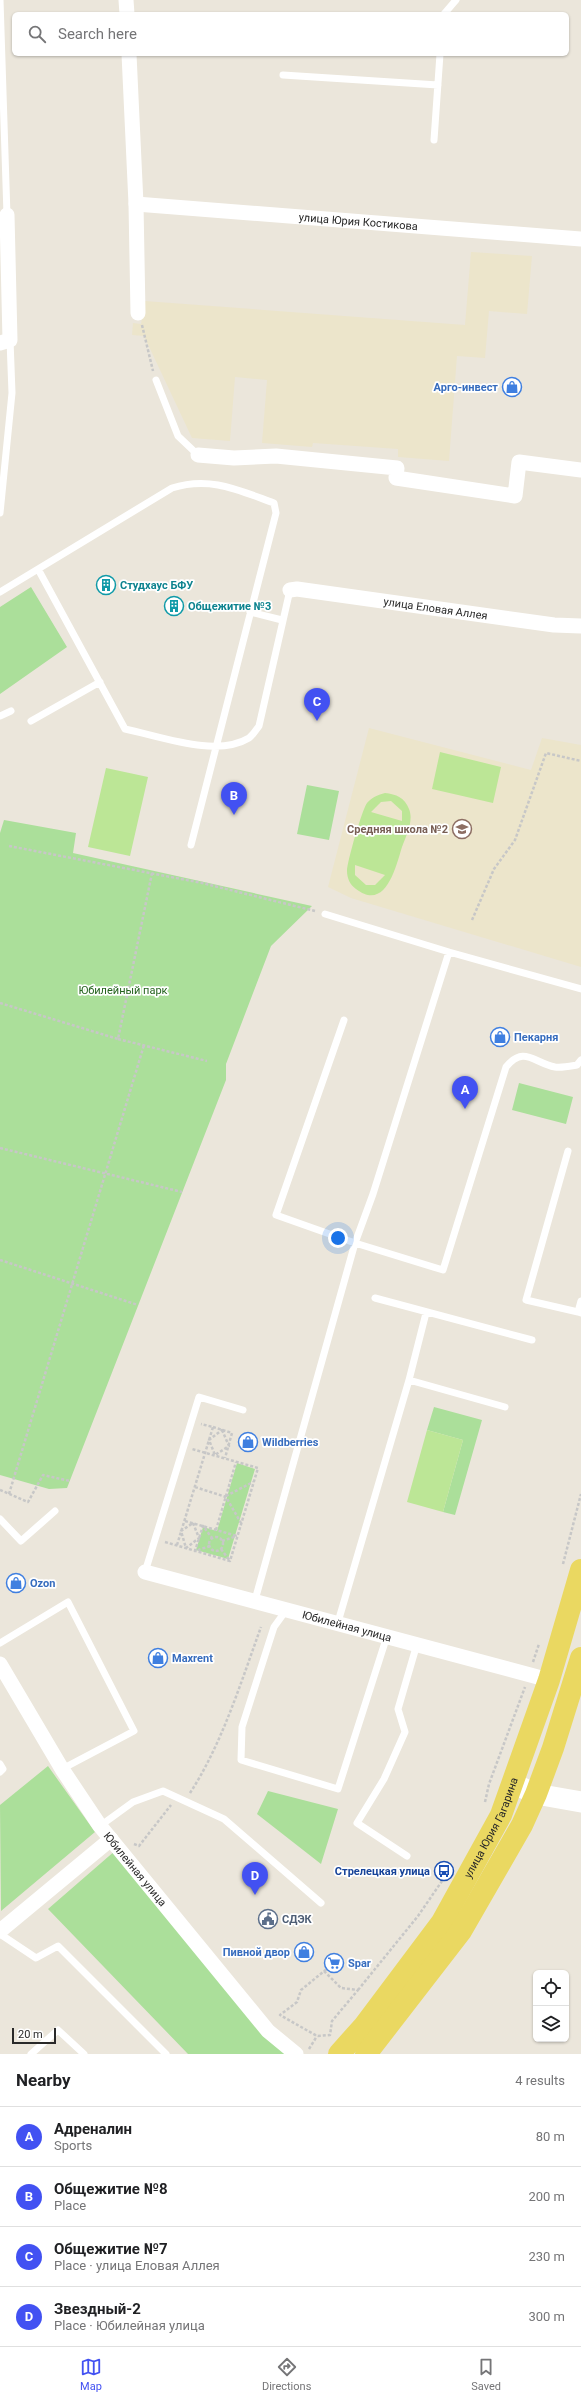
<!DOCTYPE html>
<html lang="en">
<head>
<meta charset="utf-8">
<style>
	body { margin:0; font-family:Roboto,sans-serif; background:#f6f6f6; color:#202124 }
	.controls { position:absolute; right:12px; bottom:12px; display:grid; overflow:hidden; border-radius:6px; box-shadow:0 1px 3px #0004 }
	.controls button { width:36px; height:36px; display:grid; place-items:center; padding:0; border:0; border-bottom:1px solid #e0e0e0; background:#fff; color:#202124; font:20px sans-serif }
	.scale { position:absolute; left:12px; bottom:10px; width:44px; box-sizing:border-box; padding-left:4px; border:2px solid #292929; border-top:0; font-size:11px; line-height:14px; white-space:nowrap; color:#292929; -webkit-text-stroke:3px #fff; paint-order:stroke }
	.you { position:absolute; left:338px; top:1238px; width:14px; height:14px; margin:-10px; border:3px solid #fff; border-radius:50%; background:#1a73e8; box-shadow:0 0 0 6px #1a73e833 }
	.badge { display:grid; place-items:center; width:26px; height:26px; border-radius:50%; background:#4251f2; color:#fff; font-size:13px; font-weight:700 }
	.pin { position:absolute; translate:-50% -33px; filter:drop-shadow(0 1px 2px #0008) }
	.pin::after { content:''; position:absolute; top:21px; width:14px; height:12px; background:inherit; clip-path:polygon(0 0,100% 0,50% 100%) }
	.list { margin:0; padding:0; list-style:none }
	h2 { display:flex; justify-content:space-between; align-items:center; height:52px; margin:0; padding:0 16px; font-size:17px }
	h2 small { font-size:13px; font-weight:400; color:#757577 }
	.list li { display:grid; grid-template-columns:26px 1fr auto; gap:12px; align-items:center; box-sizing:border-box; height:60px; padding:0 16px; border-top:1px solid #e0e0e0 }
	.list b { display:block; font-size:15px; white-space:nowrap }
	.list p { margin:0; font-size:13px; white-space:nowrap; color:#757577 }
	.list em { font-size:13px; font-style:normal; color:#757577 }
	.icon { flex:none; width:22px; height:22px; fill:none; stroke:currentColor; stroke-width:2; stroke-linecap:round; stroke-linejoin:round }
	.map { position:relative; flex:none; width:581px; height:2054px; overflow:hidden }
	.search { position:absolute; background:#fff; box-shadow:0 1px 3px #0004; left:12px; right:12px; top:12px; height:44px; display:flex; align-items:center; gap:10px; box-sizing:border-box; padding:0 14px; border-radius:6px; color:#757577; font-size:15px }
	.sheet { height:292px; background:#fff }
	nav { display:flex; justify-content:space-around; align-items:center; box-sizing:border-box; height:56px; border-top:1px solid #e0e0e0; background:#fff; font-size:11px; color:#757577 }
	nav a { display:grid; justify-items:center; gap:2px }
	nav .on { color:#4251f2 }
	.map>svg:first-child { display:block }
	.education { fill:#ece5cb }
	.green { fill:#abdf9a }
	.pitch { fill:#bce696; fill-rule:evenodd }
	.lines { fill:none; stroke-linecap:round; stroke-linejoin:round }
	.path { stroke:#c7c7c7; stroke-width:2.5; stroke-dasharray:3 2; stroke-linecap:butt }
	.lane { stroke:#fff; stroke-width:7 }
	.street { stroke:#fff; stroke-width:15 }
	.secondary { stroke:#fff; stroke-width:21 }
	.primary { stroke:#ead861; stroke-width:22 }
	.labels { text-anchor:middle; stroke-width:3.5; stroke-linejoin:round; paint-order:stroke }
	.street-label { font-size:11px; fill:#292929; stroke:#fff }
	.shop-label { font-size:11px; font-weight:bold; fill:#366cbe; stroke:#fff; text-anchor:start }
	.culture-label { font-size:11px; font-weight:bold; fill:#0d838f; stroke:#fff; text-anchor:start }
	.education-label { font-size:11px; font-weight:bold; fill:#785e54; stroke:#fff; text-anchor:end }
	.park-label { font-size:11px; fill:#24631d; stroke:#fff }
	.transit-label { font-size:11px; font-weight:bold; fill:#164399; stroke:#fff; text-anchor:end }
	.service-label { font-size:11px; font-weight:bold; fill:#4e5e75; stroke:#fff; text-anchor:start }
</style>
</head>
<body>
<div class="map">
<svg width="581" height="2054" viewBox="0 0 581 2054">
	<rect width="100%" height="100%" fill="#ebe6db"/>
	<path class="education" d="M 471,252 L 532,256 L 527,314 L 489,311 L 485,358 L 457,356 L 449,461 L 398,457 L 398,449 L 313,443 L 312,447 L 262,443 L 267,380 L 235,377 L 230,441 L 192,438 L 144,336 L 132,335 L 133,323 L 141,324 L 143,310 L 131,300 L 465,325 Z
		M 369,728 L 531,770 L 542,738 L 581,745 L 581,967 L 351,898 L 328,887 Z"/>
	<path class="green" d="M 31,587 L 67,647 L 0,694 L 0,607 Z
		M 307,785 L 339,791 L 329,840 L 297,834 Z
		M 4,820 L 76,833 L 73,853 L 312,906 L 271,946 L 226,1064 L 226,1080 L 67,1488 L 49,1489 L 0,1475 L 0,833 Z
		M 519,1083 L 573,1097 L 566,1124 L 512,1110 Z
		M 434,1407 L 482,1420 L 455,1515 L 443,1512 L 463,1440 L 427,1430 Z
		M 237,1463 L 255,1469 L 228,1559 L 196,1550 L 203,1527 L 217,1531 Z
		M 48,1766 L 95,1832 L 1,1911 L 0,1805 Z
		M 268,1791 L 338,1809 L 321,1864 L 257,1814 Z
		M 116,1850 L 290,2054 L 188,2054 L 48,1909 Z"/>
	<path class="pitch" d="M 440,752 L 501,767 L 493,803 L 432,789 Z
		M 106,768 L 148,777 L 130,856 L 88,847 Z
		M 385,793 C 396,794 405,798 409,809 C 414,821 406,836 402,847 C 396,866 386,912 356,889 C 350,885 347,878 347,871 C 347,862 362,810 367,803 C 372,797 378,795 385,793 ZM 391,801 L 402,811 L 402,821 L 371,812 L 381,802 ZM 355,865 L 385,875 L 375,885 L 366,885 L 355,875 Z
		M 427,1430 L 463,1440 L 443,1512 L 407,1502 Z"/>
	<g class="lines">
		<path class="path" d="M 142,325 L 153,371
			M 9,846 L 202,883 L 315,911
			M 472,920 L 494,869 L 515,840 L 546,753 L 581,761
			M 0,1003 L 118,1039 L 152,873
			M 118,1039 L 207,1061
			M 0,1148 L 182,1192
			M 0,1260 L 138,1305
			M 213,1427 L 232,1433 L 225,1458
			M 222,1430 L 229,1446 L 215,1455 L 209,1440 Z
			M 195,1487 L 226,1497 L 241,1523
			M 0,1490 L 28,1502 L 43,1475 L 70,1481
			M 9,1494 L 144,1045
			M 226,1496 L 253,1482
			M 185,1521 L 237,1536
			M 193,1523 L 199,1538 L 186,1548 L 181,1531 Z
			M 216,1530 L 236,1462
			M209 1544a7 7 0 1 1 14 0a7 7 0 1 1-14 0Z
			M 222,1541 L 237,1536
			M 165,1542 L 230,1561 L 258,1468 L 192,1449
			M 177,1545 L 213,1427 L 201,1424
			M 210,1546 L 195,1551 L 203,1526 L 212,1538
			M 221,1549 L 230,1561
			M 563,1564 L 581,1494
			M 533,1662 L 539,1644
			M 190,1793 C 222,1744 241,1682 261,1627
			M 485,1802 L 489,1784 L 525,1687
			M 134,1844 L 139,1846 L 171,1805
			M 324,1971 L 341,1988 L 358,1990 L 332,2021 L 330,2035 L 317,2036 L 280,2015 L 297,2002 L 301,1990 L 334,1963
			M 358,1990 L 418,1916 L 442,1881
			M 309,2049 L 317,2036"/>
		<path class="lane" d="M 0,0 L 7,215
			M 444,14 L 456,0
			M 283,75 L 438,85
			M 434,140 L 440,54
			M 156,380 L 178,436 L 198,455
			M 0,513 L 12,393 L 10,340
			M 38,569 L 125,729 C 160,736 216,758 249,738 C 253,735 256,730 259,726 L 290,590
			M 0,592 L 172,488 C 210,476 238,490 274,503 L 276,513 L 191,845
			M 250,612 L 282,620
			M 0,716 L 11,711
			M 31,721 L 100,682
			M 325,914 L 449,952
			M 344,1020 L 276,1215 L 355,1243 L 373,1194 L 449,952 L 581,989
			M 568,1151 L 526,1300 L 578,1312
			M 375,1298 L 532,1340
			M 581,1313 L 578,1312 L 581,1301
			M 409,1380 L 505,1407
			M 0,1519 L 21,1541 L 55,1511
			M 145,1572 L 199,1397 L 243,1410
			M 255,1600 L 355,1243 L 443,1270 L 506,1067 C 524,1045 534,1063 555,1067 C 562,1068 571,1066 577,1065 L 581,1060
			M 287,1609 L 274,1627 L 242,1727 L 241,1760 L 338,1789 L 387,1636
			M 338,1622 L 409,1380 L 426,1313
			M 0,1643 L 68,1602 L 134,1731 L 62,1769
			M 0,1764 L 3,1769 L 0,1772
			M 100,1826 L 133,1802 L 163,1791 L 224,1819 L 321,1903
			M 407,1856 L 357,1823 L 384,1779 L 405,1732 L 398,1709 L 417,1644
			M 0,1934 L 36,1958 L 58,1946 L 166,2054
			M 31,2054 L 58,2030 L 84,2054"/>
		<g class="street">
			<path d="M 126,0 L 127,14"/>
			<path d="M 129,54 L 136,204 L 138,313"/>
			<path id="s1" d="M 136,204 L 581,239"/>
			<path d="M 0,343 L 10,340 L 7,215"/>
			<path d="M 198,455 L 234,458 L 276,456 L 397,468 L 396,478 L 515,496 L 519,462 L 581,470"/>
			<path id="s2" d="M 290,590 L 297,589 L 554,625 L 581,626"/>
			<path id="s3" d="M 145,1572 L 549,1680"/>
			<path id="s4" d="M 0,1664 L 62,1769 L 100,1826 L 268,2031 L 296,2054"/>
			<path d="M 0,1931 L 111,1839"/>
		</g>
		<path class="secondary" d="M 514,1784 L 536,1794 L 581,1802"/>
		<g class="primary">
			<path id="s5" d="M 339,2054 L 364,2026 L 442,1922 L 501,1815 L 549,1680 L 581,1570"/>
			<path d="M 366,2054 L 461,1931 L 522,1825 L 536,1794 L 553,1748 L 581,1658"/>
		</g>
	</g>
	<defs>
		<g id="shop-ring" transform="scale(1)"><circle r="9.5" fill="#fff" stroke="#3f7fe0" stroke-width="1.5"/><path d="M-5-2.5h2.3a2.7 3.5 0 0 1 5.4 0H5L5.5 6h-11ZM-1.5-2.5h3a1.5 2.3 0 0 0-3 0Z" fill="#3f7fe0"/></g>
		<g id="building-ring" transform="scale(1)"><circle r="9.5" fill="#fff" stroke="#0f9aa8" stroke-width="1.5"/><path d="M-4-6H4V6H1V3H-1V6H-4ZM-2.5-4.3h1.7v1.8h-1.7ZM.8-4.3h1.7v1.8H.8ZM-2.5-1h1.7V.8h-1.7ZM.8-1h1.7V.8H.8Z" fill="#0f9aa8"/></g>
		<g id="school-ring" transform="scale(1)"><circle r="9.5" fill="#fff" stroke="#8d6e63" stroke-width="1.5"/><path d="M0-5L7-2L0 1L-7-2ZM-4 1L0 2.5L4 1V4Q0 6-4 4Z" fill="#8d6e63"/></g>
		<g id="bus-ring" transform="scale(1)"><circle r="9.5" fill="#fff" stroke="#1a4fb4" stroke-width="1.5"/><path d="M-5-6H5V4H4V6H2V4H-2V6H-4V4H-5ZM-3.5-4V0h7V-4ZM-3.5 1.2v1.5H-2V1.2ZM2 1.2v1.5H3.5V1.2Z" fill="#1a4fb4"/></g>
		<g id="civic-ring" transform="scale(1)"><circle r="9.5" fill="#fff" stroke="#5c6f8a" stroke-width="1.5"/><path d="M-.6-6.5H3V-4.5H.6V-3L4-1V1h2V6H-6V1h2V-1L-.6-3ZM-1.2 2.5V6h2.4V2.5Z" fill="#5c6f8a"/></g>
		<g id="supermarket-ring" transform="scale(1)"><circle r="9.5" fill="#fff" stroke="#3f7fe0" stroke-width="1.5"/><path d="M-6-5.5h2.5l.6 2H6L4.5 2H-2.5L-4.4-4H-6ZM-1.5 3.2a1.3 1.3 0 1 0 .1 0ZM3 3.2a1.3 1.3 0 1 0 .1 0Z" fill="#3f7fe0"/></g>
	</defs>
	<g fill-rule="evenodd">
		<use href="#shop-ring" x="512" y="387"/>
		<use href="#building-ring" x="106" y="585"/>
		<use href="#building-ring" x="174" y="606"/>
		<use href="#school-ring" x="462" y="829"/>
		<use href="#shop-ring" x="500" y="1037"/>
		<use href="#shop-ring" x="248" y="1442"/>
		<use href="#shop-ring" x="16" y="1583"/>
		<use href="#shop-ring" x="158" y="1658"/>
		<use href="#bus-ring" x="444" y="1871"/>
		<use href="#civic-ring" x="268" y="1919"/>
		<use href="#shop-ring" x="304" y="1952"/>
		<use href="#supermarket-ring" x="334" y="1963"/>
	</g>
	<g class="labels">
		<g class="street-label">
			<text dy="4" stroke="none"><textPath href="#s1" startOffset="223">улица Юрия Костикова</textPath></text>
			<text dy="4" stroke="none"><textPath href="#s2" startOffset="147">улица Еловая Аллея</textPath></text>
			<text dy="4" stroke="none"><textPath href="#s3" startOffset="209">Юбилейная улица</textPath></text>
			<text dy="4" stroke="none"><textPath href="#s5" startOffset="274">улица Юрия Гагарина</textPath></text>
			<text dy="4" stroke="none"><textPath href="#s4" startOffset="246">Юбилейная улица</textPath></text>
		</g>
		<g class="shop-label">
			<text x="498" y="391" text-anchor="end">Арго-инвест</text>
			<text x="514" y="1041">Пекарня</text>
			<text x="262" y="1446">Wildberries</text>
			<text x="30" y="1587">Ozon</text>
			<text x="172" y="1662">Maxrent</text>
			<text x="290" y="1956" text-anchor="end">Пивной двор</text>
			<text x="348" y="1967">Spar</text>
		</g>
		<g class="culture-label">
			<text x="120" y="589">Студхаус БФУ</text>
			<text x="188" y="610">Общежитие №3</text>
		</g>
		<g class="education-label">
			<text x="448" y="833">Средняя школа №2</text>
		</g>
		<g class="park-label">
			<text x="123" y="994">Юбилейный парк</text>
		</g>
		<g class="transit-label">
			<text x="430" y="1875">Стрелецкая улица</text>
		</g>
		<g class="service-label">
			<text x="282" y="1923">СДЭК</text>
		</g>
	</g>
</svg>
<div class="controls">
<button><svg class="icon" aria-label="locate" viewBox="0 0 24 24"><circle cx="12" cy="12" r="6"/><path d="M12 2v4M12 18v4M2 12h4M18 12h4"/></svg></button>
<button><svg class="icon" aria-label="layers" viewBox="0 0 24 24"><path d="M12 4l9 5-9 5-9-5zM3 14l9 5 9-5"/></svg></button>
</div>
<div class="scale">20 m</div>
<div class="you"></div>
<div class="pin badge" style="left:465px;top:1109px">A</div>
<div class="pin badge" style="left:234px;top:815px">B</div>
<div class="pin badge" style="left:317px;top:721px">C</div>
<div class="pin badge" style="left:255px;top:1895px">D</div>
<div class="search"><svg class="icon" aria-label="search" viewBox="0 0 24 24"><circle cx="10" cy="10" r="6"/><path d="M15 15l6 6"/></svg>Search here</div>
</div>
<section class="sheet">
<h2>Nearby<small>4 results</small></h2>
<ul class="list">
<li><span class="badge">A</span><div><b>Адреналин</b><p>Sports</p></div><em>80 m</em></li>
<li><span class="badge">B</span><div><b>Общежитие №8</b><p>Place</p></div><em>200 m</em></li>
<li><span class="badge">C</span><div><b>Общежитие №7</b><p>Place · улица Еловая Аллея</p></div><em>230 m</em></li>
<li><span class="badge">D</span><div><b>Звездный-2</b><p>Place · Юбилейная улица</p></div><em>300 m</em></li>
</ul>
</section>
<nav>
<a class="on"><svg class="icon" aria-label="map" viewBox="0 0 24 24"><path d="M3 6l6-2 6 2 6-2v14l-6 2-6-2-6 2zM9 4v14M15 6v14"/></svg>Map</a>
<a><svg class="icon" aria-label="directions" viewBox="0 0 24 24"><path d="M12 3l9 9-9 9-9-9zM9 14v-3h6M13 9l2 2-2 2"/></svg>Directions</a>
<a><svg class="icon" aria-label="saved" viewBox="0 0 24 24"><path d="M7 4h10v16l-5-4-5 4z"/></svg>Saved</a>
</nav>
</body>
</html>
